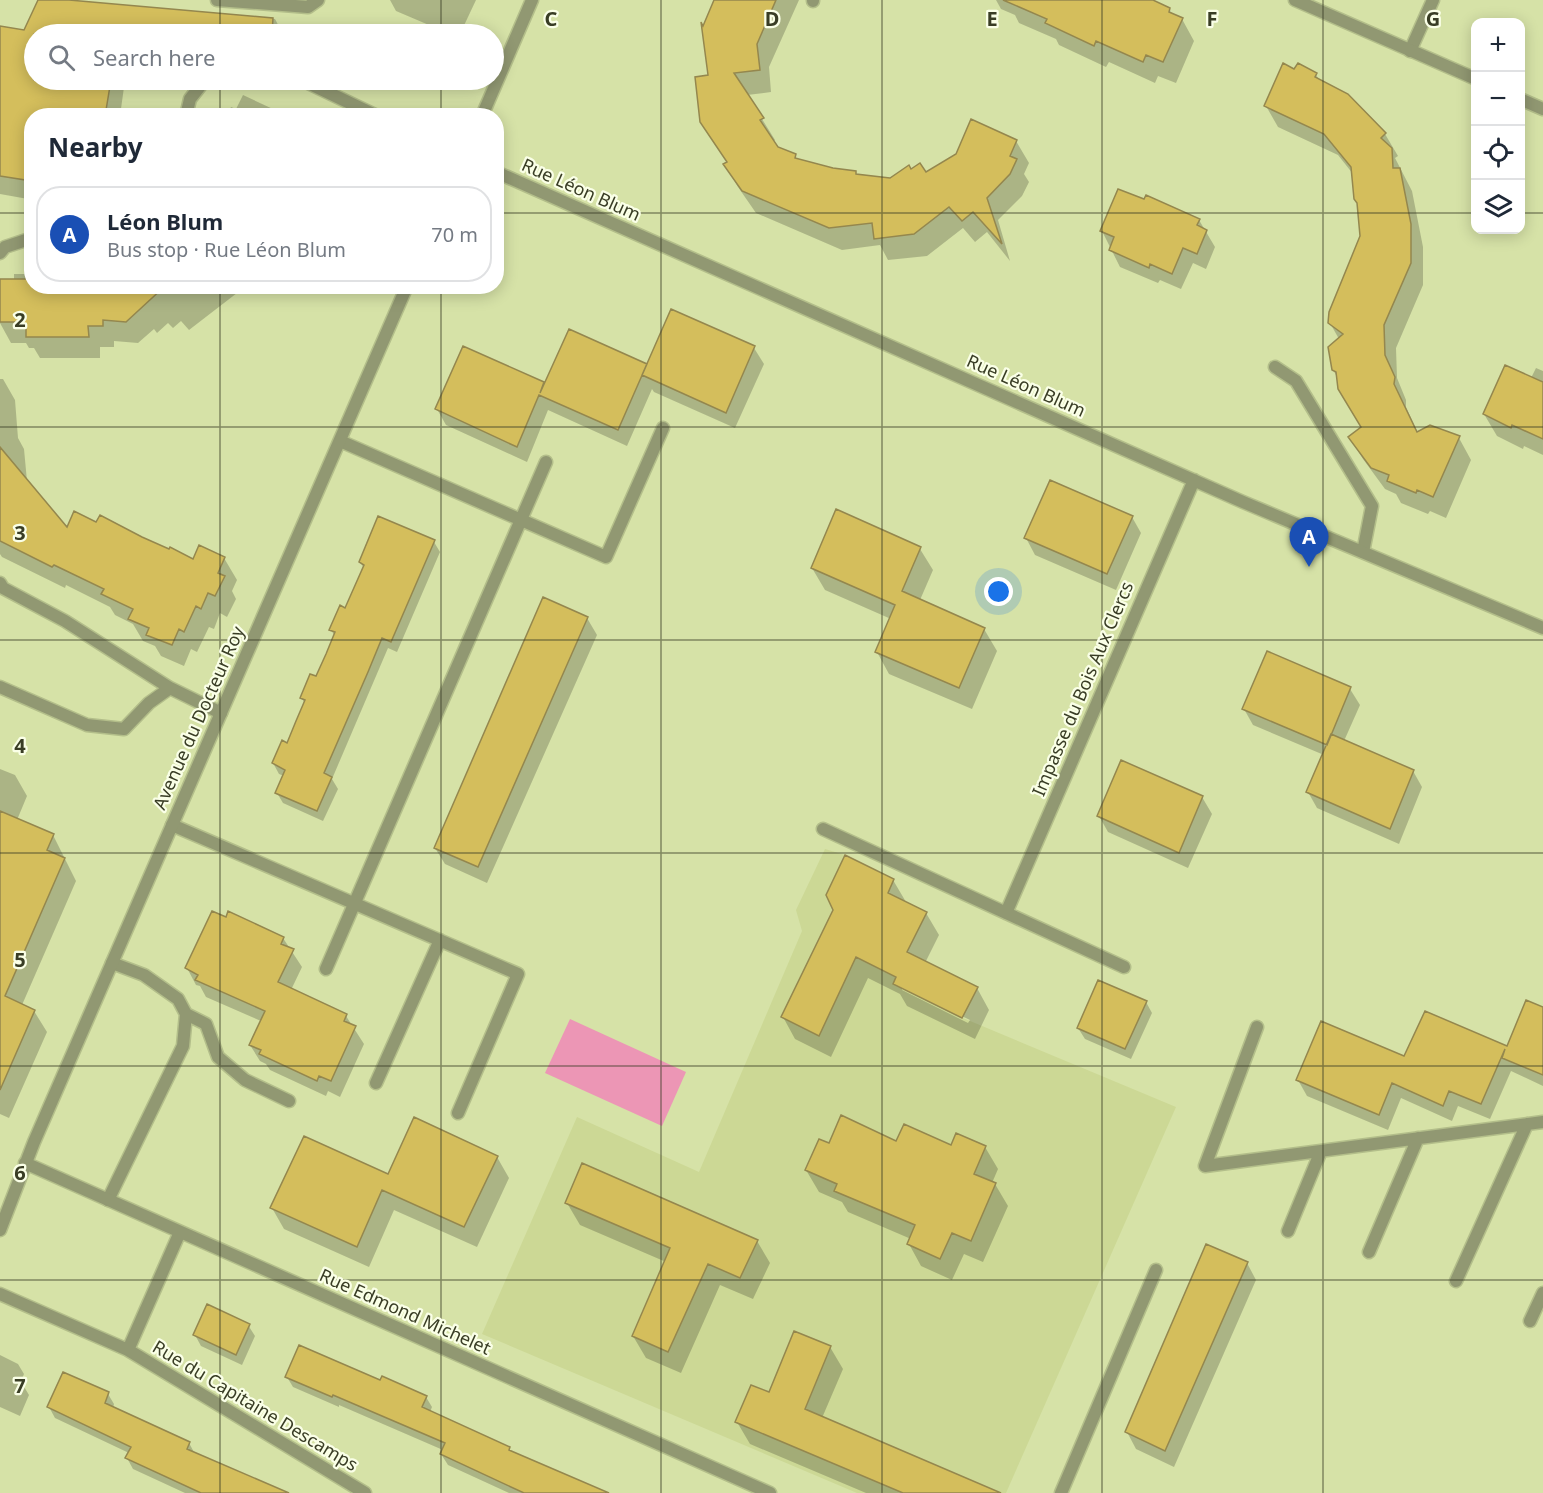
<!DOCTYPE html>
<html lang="en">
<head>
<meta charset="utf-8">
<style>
	body { margin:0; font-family:"Noto Sans",sans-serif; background:#f2f2f3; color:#1f2937 }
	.controls { position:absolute; right:18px; top:18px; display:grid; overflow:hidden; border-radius:12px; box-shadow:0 3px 15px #0003 }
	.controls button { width:54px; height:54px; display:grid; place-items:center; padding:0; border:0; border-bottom:2px solid #e0e1e3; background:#fff; color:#1f2937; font:30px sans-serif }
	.you { position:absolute; left:999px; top:592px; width:21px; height:21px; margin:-15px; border:4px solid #fff; border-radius:50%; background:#1a73e8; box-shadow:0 0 0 9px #1a73e833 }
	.badge { display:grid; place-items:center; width:39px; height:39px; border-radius:50%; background:#7e52cb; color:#fff; font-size:20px; font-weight:700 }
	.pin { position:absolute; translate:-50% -50px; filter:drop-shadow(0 2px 3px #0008) }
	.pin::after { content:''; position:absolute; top:32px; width:21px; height:18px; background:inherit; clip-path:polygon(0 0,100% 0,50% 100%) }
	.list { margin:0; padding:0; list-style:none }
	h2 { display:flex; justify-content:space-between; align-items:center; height:78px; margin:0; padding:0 24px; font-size:26px }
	h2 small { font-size:20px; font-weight:400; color:#747a83 }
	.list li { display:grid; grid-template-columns:39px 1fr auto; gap:18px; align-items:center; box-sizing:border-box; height:96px; margin:0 12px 12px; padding:0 12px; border:2px solid #e0e1e3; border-radius:24px }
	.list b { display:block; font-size:22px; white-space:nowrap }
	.list p { margin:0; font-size:20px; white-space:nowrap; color:#747a83 }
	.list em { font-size:20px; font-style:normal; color:#747a83 }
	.icon { flex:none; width:33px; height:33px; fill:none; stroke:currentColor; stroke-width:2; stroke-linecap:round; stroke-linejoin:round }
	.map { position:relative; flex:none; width:1543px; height:1493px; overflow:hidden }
	.search { position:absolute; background:#fff; box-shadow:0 3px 15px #0003; left:24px; top:24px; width:480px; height:66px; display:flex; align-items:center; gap:15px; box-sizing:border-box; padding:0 21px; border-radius:33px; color:#747a83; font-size:22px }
	.panel { position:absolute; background:#fff; box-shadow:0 3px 15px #0003; left:24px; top:108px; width:480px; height:186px; border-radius:24px }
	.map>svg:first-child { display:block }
	.built { fill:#ccd895 }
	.green { fill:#ec96b5 }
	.shadow { fill:#0003; fill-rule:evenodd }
	.building { fill:#d4be5c; stroke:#94874e; stroke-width:1.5 }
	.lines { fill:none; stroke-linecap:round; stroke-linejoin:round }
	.service-casing { stroke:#b3be8a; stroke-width:15 }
	.minor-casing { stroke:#b3be8a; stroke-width:15 }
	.tertiary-casing { stroke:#b3be8a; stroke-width:15 }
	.service { stroke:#919872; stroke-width:12 }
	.minor { stroke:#919872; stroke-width:12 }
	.tertiary { stroke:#919872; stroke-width:12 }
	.grid { fill:none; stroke:#393d25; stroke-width:1.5; stroke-opacity:0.55 }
	.labels { text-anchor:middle; stroke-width:4.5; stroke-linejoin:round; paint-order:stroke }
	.street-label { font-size:18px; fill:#393d25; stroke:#faffe7 }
	.grid-label { font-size:20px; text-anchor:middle; font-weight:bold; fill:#393d25; stroke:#faffe7; stroke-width:4.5; stroke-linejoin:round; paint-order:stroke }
</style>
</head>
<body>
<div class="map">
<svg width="1543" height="1493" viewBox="0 0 1543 1493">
	<rect width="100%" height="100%" fill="#d6e2a7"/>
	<path class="built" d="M 825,849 L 845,855 L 894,879 L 880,908 L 893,896 L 927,912 L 907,952 L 978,987 L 963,1018 L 1176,1107 L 1006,1493 L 857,1493 L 482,1334 L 577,1117 L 699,1172 L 802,931 L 796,910 Z"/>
	<path class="green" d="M 570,1019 L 686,1072 L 662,1126 L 545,1073 Z"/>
	<path class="shadow" d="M 40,0 L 275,19 L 283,34 L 34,34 L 34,80 L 125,80 L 120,116 L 32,116 L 32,215 L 26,206 L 28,199 L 0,194 L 0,28 L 25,32 Z
		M 390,0 L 476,0 L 460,34 L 450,34 L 396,11 Z
		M 716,0 L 799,0 L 769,67 L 771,92 L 747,95 L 775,140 L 773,142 L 777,148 L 795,156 L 798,161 L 857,176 L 890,180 L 911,171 L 926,175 L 1016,141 L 1029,163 L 1024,174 L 1029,182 L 1022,196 L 998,220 L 1010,261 L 987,232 L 975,242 L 963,228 L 927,256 L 888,260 L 880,245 L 842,250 L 756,213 L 738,187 L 725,165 L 728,163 L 701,122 L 710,76 Z
		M 996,0 L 1150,0 L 1169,9 L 1173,15 L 1182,19 L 1194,41 L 1176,83 L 1158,76 L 1155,83 L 1109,62 L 1106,67 L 1059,45 L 1056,39 L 1019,23 L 1015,15 L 1001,9 Z
		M 1298,65 L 1316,75 L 1320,81 L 1385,134 L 1398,156 L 1395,158 L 1412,191 L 1423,247 L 1423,285 L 1396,348 L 1397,378 L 1406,400 L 1406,407 L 1418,433 L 1459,438 L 1471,460 L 1446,518 L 1430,511 L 1428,514 L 1401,503 L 1396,494 L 1385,489 L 1363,459 L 1350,438 L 1362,428 L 1333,369 L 1339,339 L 1330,323 L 1361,237 L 1359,204 L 1353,174 L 1338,155 L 1278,127 L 1266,106 Z
		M 243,95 L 288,116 L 227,116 L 231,107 L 236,109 Z
		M 1145,201 L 1199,220 L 1215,247 L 1206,269 L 1193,263 L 1181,289 L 1160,280 L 1158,283 L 1120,267 L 1102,231 Z
		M 26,264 L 32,264 L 32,286 L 233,286 L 237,293 L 189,330 L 181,321 L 173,328 L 168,323 L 157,333 L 154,329 L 138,343 L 114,341 L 114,347 L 100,347 L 100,358 L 40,358 L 34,348 L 29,348 L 26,343 L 11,343 L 0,323 L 0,280 L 14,280 L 14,274 L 26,274 Z
		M 754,348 L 764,364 L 735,428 L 654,392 L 652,389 L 627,446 L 548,410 L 527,462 L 446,425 L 437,409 L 543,383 L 545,386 Z
		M 1536,368 L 1543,371 L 1543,455 L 1524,446 L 1523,449 L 1497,436 L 1484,414 L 1531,378 Z
		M 0,379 L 3,379 L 15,400 L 18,438 L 24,449 L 27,481 L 67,530 L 97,524 L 141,538 L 194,561 L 224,558 L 237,580 L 232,591 L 236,599 L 227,617 L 220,613 L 214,629 L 209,627 L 197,652 L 191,649 L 184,666 L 161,656 L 155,646 L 143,641 L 133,624 L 115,615 L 110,607 L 66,585 L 65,588 L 2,557 L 0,554 Z
		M 1132,517 L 1141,533 L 1116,590 L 1035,555 L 1026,538 Z
		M 434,542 L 440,552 L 397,652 L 388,648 L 332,779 L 338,789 L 323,821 L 283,803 L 277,793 L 284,776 L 279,774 L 273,763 L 288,745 L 305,704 L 302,698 L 317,678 L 335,636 L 331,630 L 346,610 L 364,568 L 360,562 Z
		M 920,549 L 933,570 L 920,600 L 984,629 L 997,651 L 972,709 L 889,674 L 877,652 L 891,619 L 825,590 L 812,568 Z
		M 587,618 L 597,635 L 487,883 L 445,864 L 435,848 Z
		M 1350,689 L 1360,705 L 1344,741 L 1413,771 L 1422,787 L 1399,844 L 1317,808 L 1308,792 L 1324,755 L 1253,725 L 1244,709 Z
		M 0,769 L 15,775 L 27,796 L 17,820 L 53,835 L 76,881 L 22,1005 L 34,1011 L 47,1032 L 9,1118 L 0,1114 Z
		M 1202,797 L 1212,814 L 1188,868 L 1108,832 L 1099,816 Z
		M 893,880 L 906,902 L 926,913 L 939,935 L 925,963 L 977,988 L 989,1010 L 975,1039 L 907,1006 L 900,994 L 868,978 L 831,1057 L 795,1039 L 783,1017 ZM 902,987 L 970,1020 L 968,1023 L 902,990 Z
		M 283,938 L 302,967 L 291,990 L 346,1016 L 364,1044 L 340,1097 L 328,1091 L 326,1096 L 270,1070 L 266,1064 L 260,1061 L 250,1045 L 261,1021 L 206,997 L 200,986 L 196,985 L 187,968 Z
		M 1146,1002 L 1152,1013 L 1131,1059 L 1085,1039 L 1078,1028 Z
		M 1543,1009 L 1543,1086 L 1511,1071 L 1490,1119 L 1458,1106 L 1452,1121 L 1401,1098 L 1388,1130 L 1307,1096 L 1298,1080 L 1404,1058 L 1507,1048 Z
		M 897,1143 L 985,1147 L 998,1169 L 992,1183 L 995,1184 L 1008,1206 L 983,1262 L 964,1254 L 952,1280 L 921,1266 L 909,1244 L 911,1239 L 848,1212 L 842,1202 L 819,1192 L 806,1170 L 829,1145 Z
		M 497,1157 L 509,1178 L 477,1247 L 394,1210 L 369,1267 L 284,1229 L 272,1208 L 389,1176 Z
		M 567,1203 L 757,1241 L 770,1263 L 753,1299 L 720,1285 L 681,1373 L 646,1358 L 633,1336 L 666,1262 L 580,1225 Z
		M 1247,1263 L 1256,1280 L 1174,1467 L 1136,1449 L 1127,1432 Z
		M 248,1325 L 255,1336 L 242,1365 L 201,1346 L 195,1335 Z
		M 830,1347 L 843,1369 L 822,1418 L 987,1493 L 866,1493 L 750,1444 L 737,1422 L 770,1394 Z
		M 0,1355 L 18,1364 L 24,1374 L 20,1383 L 23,1385 L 29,1395 L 20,1416 L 0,1407 Z
		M 287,1377 L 381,1382 L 426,1397 L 432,1407 L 430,1412 L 509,1448 L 511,1452 L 590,1493 L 509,1493 L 448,1465 L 441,1454 L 443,1450 L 339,1405 L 339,1407 L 293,1387 Z
		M 108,1394 L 114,1404 L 113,1408 L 189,1443 L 195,1454 L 269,1493 L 185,1493 L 133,1469 L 127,1458 L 129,1453 L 55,1418 L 49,1407 Z"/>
	<path class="building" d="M 38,0 L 69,0 L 273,18 L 272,34 L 34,34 L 34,80 L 111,80 L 105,116 L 32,116 L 32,181 L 0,176 L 0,26 L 24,30 Z
		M 714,0 L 776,0 L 757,44 L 760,70 L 734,73 L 764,118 L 760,120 L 778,147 L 796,154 L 795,158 L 833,168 L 856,171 L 856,174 L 890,178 L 909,165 L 911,169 L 920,163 L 926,172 L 956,154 L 971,119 L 1017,140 L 1010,156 L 1017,159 L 1010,174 L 987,198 L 1002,244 L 973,212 L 962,221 L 949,207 L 914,234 L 874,239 L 872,223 L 829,228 L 742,191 L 723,164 L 727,162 L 700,122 L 695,77 L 708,75 L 701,22 L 703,26 Z
		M 1003,0 L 1153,0 L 1170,8 L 1169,12 L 1183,18 L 1163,62 L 1146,55 L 1143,62 L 1096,41 L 1094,46 L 1045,23 L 1047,19 Z
		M 1283,63 L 1294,69 L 1298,63 L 1317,73 L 1315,77 L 1348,94 L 1386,133 L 1381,138 L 1392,148 L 1393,168 L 1400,168 L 1411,224 L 1411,263 L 1384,325 L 1385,355 L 1395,377 L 1394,384 L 1417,432 L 1430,425 L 1460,436 L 1433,497 L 1417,490 L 1416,493 L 1387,481 L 1389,475 L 1371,468 L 1348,437 L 1361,427 L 1338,389 L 1336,372 L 1332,370 L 1328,347 L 1343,334 L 1328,323 L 1329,312 L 1360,236 L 1357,203 L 1354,199 L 1351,167 L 1324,134 L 1264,106 Z
		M 1118,189 L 1144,199 L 1146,195 L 1200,219 L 1197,225 L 1207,230 L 1197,254 L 1183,248 L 1172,274 L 1150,264 L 1149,268 L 1109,250 L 1114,237 L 1100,231 Z
		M 0,279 L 32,279 L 32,286 L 165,286 L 126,322 L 103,320 L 103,326 L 88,326 L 89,337 L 26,337 L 26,327 L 15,327 L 15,322 L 0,322 Z
		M 671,309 L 755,346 L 726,413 L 642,375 Z
		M 569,329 L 647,364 L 618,430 L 539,395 L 517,447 L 435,409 L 463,346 L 544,382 L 540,393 Z
		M 1505,365 L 1543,382 L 1543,439 L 1512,425 L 1511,428 L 1483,414 Z
		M 0,447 L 67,527 L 74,511 L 96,522 L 100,515 L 142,537 L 169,549 L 170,547 L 193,559 L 199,545 L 225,557 L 218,573 L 225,576 L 215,596 L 208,593 L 201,609 L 196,606 L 184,632 L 179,629 L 172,645 L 146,635 L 149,628 L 128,619 L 133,609 L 101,594 L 104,589 L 54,565 L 52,567 L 0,541 Z
		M 1050,480 L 1133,516 L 1107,574 L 1024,538 Z
		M 836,509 L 921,547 L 902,591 L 985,628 L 959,688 L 875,652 L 895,605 L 811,568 Z
		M 378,516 L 435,540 L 391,642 L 382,638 L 368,672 L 324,773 L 332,777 L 317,811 L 275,793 L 285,770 L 272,763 L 282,740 L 287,743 L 296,721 L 305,700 L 300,698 L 310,674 L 316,676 L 326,654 L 335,632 L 329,630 L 340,605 L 345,608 L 364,565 L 359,562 Z
		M 543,597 L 588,617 L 478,867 L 434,848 Z
		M 1267,651 L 1351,687 L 1327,745 L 1242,709 Z
		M 1331,734 L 1414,770 L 1390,829 L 1306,792 Z
		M 1121,760 L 1203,796 L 1179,853 L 1097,816 Z
		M 0,811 L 54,834 L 47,850 L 65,858 L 5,996 L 35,1010 L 0,1090 Z
		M 845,855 L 894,879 L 888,893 L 927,912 L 907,952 L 978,987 L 962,1018 L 893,984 L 896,977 L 856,957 L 819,1036 L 781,1017 L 833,910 L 826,895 Z
		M 212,911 L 226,917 L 228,911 L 284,937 L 281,944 L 294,949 L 278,982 L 347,1014 L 344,1021 L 356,1026 L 331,1081 L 319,1076 L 317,1081 L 259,1054 L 261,1050 L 249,1045 L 265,1011 L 195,980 L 198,975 L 185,968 Z
		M 1098,980 L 1147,1001 L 1125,1049 L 1077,1028 Z
		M 1526,1000 L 1543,1007 L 1543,1075 L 1502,1058 L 1505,1049 L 1481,1104 L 1449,1091 L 1443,1106 L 1392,1083 L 1379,1115 L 1296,1080 L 1321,1021 L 1404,1056 L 1425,1011 L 1507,1046 Z
		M 841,1115 L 896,1141 L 904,1124 L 951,1145 L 956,1133 L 986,1146 L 974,1174 L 996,1183 L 971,1241 L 952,1233 L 940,1259 L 907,1244 L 915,1225 L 834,1191 L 837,1184 L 805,1170 L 819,1139 L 829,1143 Z
		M 414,1117 L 498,1156 L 464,1227 L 382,1190 L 357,1247 L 270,1208 L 304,1136 L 388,1174 Z
		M 582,1163 L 758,1240 L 740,1278 L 708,1264 L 668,1352 L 632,1336 L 670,1248 L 565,1203 Z
		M 1206,1244 L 1248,1262 L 1165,1451 L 1125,1432 Z
		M 207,1304 L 250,1324 L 236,1355 L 193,1335 Z
		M 794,1331 L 831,1346 L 805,1409 L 1001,1493 L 903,1493 L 735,1422 L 751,1385 L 769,1392 Z
		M 299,1345 L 380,1380 L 382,1376 L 427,1396 L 422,1407 L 510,1447 L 509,1450 L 609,1493 L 524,1493 L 440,1454 L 445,1443 L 333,1395 L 332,1397 L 285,1377 Z
		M 63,1372 L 109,1392 L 105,1403 L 190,1442 L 187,1449 L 289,1493 L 201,1493 L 125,1458 L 131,1447 L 47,1407 Z"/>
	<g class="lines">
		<g class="service-casing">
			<path id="service" d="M 217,0 L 308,7 L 318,0
				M 302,80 L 377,116
				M 186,116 L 190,99 L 205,80
				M 0,253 L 5,247 L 32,238
				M 1275,367 L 1296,381 L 1372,506 L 1363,552
				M 340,441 L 606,557 L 663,428
				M 0,583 L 3,588 L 65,621 L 170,688
				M 0,687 L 87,725 L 124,729 L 149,703 L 170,688 L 221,713
				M 172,825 L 518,974 L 458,1113
				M 326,969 L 546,462
				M 186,1014 L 206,1024 L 218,1057 L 245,1080 L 289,1101
				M 1257,1027 L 1205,1166 L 1543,1122
				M 376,1083 L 440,940
				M 108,1200 L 183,1046 L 186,1014 L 178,999 L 144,975 L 112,963
				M 1288,1231 L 1321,1151
				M 1369,1252 L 1418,1138
				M 1456,1281 L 1527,1124
				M 1530,1321 L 1543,1293"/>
		</g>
		<g class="minor-casing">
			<path id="minor" d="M 813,1 L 813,0
				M 1410,51 L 1433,0
				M 482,116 L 532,0
				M 496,172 L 1243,502 L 1543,628
				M 823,829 L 1124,967
				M 1006,913 L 1194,480
				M 25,1163 L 770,1493
				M 0,1230 L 34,1142 L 407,286
				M 180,1232 L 128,1350 L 365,1493
				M 0,1294 L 128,1350
				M 1061,1493 L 1156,1270"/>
		</g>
		<g class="tertiary-casing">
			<path id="tertiary" d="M 1295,0 L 1476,79
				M 1520,99 L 1543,109"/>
		</g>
		<use href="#service" class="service"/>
		<use href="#minor" class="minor"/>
		<use href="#tertiary" class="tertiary"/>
	</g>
	<path class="grid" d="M 220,0 L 220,34M 441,0 L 441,34M 661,0 L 661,1493M 882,0 L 882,1493M 1102,0 L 1102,1493M 1323,0 L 1323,1493M 220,80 L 220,116M 441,80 L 441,116M 0,213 L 32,213M 496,213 L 1476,213M 1520,213 L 1543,213M 220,286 L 220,1493M 441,286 L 441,1493M 0,427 L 1543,427M 0,640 L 1543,640M 0,853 L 1543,853M 0,1066 L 1543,1066M 0,1280 L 1543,1280"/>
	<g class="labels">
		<g class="street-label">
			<text transform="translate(581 190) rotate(24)" y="6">Rue Léon Blum</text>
			<text transform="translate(1026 386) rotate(24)" y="6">Rue Léon Blum</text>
			<text transform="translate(1083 689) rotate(-67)" y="6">Impasse du Bois Aux Clercs</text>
			<text transform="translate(199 718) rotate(-66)" y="6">Avenue du Docteur Roy</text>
			<text transform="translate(405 1312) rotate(24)" y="6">Rue Edmond Michelet</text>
			<text transform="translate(255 1406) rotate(31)" y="6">Rue du Capitaine Descamps</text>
		</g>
	</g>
	<g class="grid-label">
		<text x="551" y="26">C</text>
		<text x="772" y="26">D</text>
		<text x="992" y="26">E</text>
		<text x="1212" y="26">F</text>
		<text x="1433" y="26">G</text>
		<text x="20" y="327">2</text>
		<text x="20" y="540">3</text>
		<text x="20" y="753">4</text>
		<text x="20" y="967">5</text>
		<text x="20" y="1180">6</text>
		<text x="20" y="1393">7</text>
	</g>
</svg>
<div class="controls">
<button>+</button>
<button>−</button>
<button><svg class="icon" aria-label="locate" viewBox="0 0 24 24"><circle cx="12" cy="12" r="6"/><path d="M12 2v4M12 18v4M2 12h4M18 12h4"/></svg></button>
<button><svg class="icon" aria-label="layers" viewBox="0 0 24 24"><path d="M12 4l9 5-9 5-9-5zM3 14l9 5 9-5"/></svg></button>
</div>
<div class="you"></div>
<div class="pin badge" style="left:1309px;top:567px;background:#1a4fb4">A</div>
<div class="search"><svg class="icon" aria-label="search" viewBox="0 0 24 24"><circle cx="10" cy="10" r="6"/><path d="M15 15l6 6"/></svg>Search here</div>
<section class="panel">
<h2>Nearby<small></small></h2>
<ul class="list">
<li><span class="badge" style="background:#1a4fb4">A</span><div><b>Léon Blum</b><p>Bus stop · Rue Léon Blum</p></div><em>70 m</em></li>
</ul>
</section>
</div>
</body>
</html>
